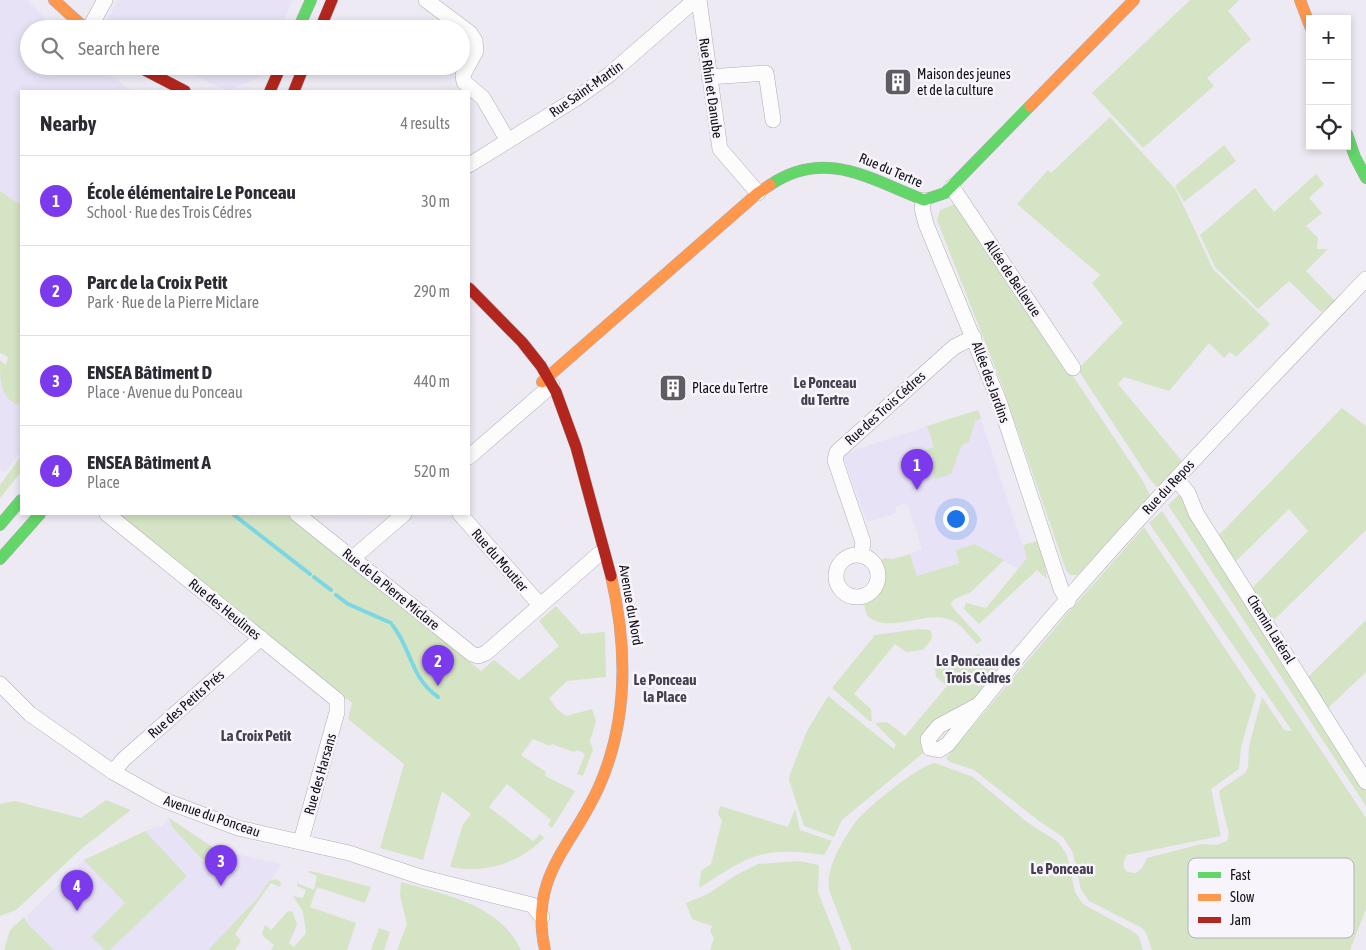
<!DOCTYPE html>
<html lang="en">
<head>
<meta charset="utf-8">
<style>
	body { margin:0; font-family:"Asap Condensed",sans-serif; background:#f2f2f3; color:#2b2b33 }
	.controls { position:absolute; right:15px; top:15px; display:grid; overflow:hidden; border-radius:0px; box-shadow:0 2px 8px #0003 }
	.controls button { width:45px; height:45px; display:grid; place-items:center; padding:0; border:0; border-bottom:1px solid #e1e1e2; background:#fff; color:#2b2b33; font:25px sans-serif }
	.you { position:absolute; left:955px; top:518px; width:18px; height:18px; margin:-12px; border:4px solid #fff; border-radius:50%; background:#1a73e8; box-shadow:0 0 0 8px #1a73e833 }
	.badge { display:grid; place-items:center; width:32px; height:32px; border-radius:50%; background:#7c3aed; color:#fff; font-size:16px; font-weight:700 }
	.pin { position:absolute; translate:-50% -41px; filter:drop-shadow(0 1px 2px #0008) }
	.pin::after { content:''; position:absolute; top:26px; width:18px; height:15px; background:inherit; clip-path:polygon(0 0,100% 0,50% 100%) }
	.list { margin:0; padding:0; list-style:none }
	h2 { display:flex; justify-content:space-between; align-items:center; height:65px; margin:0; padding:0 20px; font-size:21px }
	h2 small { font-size:16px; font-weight:400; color:#7c7c81 }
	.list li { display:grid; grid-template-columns:32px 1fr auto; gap:15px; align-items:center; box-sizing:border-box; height:90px; padding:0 20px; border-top:1px solid #e1e1e2 }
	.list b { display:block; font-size:19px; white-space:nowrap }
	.list p { margin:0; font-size:16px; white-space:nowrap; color:#7c7c81 }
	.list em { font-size:16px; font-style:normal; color:#7c7c81 }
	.icon { flex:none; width:28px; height:28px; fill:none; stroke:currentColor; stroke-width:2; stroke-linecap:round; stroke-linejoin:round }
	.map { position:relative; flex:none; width:1366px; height:950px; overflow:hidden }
	.search { position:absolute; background:#fff; box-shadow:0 2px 8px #0003; left:20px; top:20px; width:450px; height:55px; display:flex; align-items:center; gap:12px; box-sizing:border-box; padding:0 18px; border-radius:28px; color:#7c7c81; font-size:19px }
	.panel { position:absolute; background:#fff; box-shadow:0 2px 8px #0003; left:20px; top:90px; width:450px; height:425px; border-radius:0px }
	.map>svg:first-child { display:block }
	.built { fill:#e8e2f6 }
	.green { fill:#d5e4c4 }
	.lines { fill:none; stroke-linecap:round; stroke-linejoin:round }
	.stream { stroke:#7cd6e3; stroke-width:4 }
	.street-casing { stroke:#afadb5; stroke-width:16 }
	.fast-casing { stroke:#afadb5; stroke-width:12 }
	.slow-casing { stroke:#afadb5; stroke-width:12 }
	.jam-casing { stroke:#afadb5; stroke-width:12 }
	.street { stroke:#fcfcfd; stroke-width:15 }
	.fast { stroke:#63d668; stroke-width:11 }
	.slow { stroke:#ff974d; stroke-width:11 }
	.jam { stroke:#b3261e; stroke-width:11 }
	.labels { text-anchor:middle; stroke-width:5; stroke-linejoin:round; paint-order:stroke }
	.poi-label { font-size:14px; fill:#121016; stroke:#f7f4fc; text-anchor:start }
	.street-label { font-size:14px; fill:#121016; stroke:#f7f4fc }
	.neighbourhood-label { font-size:15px; font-weight:bold; fill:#464151; stroke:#f7f4fc }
	.key { fill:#f7f4fc; stroke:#b2b0b7; stroke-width:1 }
	.key-label { font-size:14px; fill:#121016 }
</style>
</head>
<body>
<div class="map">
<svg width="1366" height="950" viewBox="0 0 1366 950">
	<rect width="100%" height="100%" fill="#edeaf4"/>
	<path class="built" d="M 0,0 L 27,0 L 56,29 L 29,29 L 29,66 L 98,66 L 132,91 L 21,91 L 21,205 L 0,191 Z
		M 118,0 L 293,0 L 280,29 L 112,29 L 105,24 Z
		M 176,66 L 263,66 L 258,78 L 227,91 Z
		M 0,375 L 21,391 L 21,451 L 6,472 L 0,470 Z
		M 978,410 L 1027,558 L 1018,569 L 975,544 L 959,562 L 917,576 L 910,554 L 922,549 L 907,503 L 895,507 L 897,513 L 867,522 L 842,454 Z
		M 169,818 L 218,850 L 282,864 L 219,950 L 29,950 L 24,917 L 27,920 L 29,918 L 26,916 L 84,860 L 157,826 L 161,827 Z"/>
	<path class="green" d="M 1190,0 L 1239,0 L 1228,11 L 1251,39 L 1207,78 L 1214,86 L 1143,148 L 1092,93 Z
		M 1110,117 L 1176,190 L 1213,269 L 1270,324 L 1236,357 L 1230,352 L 1224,358 L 1209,343 L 1169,391 L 1124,377 L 1118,384 L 1181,460 L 1181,464 L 1158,489 L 1149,478 L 1076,367 L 1080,367 L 1123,323 L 1092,283 L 1100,275 L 1017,204 L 1048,170 L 1051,173 Z
		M 1224,145 L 1236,161 L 1184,202 L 1175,186 Z
		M 1316,174 L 1324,184 L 1309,198 L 1322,213 L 1306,226 L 1318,238 L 1317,249 L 1328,249 L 1306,271 L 1336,302 L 1321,312 L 1289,281 L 1258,309 L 1215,267 L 1200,235 L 1255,188 L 1274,212 Z
		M 0,191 L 21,205 L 21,399 L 18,405 C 0,397 0,381 0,360 L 6,365 L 8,357 L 0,353 Z
		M 958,203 L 1070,375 L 1073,376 L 1143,481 L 1151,497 L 1078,575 L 1070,575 L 1066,570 L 1002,385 L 937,220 L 940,210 Z
		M 1342,408 L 1366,426 L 1366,530 L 1273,621 L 1252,588 L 1308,531 L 1289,509 L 1235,562 L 1218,536 Z
		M 978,410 L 981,418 L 975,421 L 969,442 L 962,445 L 951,474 L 935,479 L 930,464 L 934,462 L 932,455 L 927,452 L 918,455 L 918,453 L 934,447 L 927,426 Z
		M 21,456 L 21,472 L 0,498 L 0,485 Z
		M 1180,494 L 1366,792 L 1366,806 L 1168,505 Z
		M 1162,511 L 1366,818 L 1366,909 L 1350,950 L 1152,950 L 1146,933 L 1142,928 L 1089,901 L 1081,890 L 1073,853 L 1063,837 L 1039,821 L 974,770 L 950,762 L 946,758 L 1067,614 L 1144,527 L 1256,695 L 1241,747 L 1239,769 L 1211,789 L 1221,836 L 1127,855 C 1123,861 1122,866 1127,872 L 1136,873 L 1142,868 L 1147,858 L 1201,844 L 1216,845 L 1227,841 L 1229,834 L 1219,793 L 1220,790 L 1245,773 L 1248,767 L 1249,746 L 1262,697 L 1284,730 L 1292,731 L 1149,523 Z
		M 117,514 L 286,514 L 481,671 L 494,660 L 519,680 L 559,646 L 539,621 L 556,606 L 581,634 L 605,632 L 606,677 L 567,681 L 549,698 L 557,709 L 566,716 L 592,709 L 596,721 L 590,741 L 593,750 L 583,776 L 577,774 L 585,754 L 577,750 L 574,752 L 552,744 L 550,746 L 533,739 L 521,755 L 546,772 L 545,776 L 575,791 L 552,828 L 548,825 L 551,820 L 507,784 L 489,807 L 533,841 L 540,834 L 544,838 C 520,863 484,874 450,867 L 463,824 L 471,814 L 442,791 L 423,860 L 380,848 L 404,764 L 348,719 L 352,703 Z
		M 1041,540 L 1047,579 L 1037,570 L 979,624 L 964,609 L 966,603 L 986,608 L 1027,558 L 1023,545 Z
		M 975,544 L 1004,560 L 971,592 L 953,600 L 951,603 L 953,608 L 982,640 L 977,644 C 971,638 965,629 958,624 C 930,604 895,637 867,616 L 863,601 C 875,583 888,592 877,562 L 885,558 L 893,559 L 910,554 L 917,576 L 959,563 L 956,550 Z
		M 1366,620 L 1366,672 L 1328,708 L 1308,677 Z
		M 918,629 L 930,630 L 932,634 L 931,640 L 923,650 L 906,652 L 895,644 L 854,694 L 871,709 L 872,721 L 869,721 L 832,688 L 875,635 Z
		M 977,654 L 979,654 L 1000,674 L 924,749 L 923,753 L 842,820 L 834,837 L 804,826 L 789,780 L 790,774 L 807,731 L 828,696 L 894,749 L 896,745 L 875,723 L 887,722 L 905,736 L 947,686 L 936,677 L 934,660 L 937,657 C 950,667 964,664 977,654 Z
		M 935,763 L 973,777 L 1027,822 L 1058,842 L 1067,855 L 1075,892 L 1083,904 L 1134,932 L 1139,937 L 1143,950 L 852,950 L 829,890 C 826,867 842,841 855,823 C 865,809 919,765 935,763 Z
		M 106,800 L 131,810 L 81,849 L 16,910 L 0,916 L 0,804 L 15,801 L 81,818 Z
		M 720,806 L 788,827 L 795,809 L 800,830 L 832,841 L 824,855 C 761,846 751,855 699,888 L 701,871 L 711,864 L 722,821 L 718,814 Z
		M 169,818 L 215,849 L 203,860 L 172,827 Z
		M 145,831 L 187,876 L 110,950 L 105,950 L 91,937 L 125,903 L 84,860 Z
		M 799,861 L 819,865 L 818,892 L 841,950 L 710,950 L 714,938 L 710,931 L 712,926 L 692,919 L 686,903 L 708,894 L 736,875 L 758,864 Z
		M 311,871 L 371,887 L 365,903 L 317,887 L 310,907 L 356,923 L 347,950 L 271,950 L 274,945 L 264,937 L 262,933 L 265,925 L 271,930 L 288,911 L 293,912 L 297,925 L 289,943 L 294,947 L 306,933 L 303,912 L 293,896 L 303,898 L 306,890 L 297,886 L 297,883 L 314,890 L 317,876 L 308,872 Z
		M 276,879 L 281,882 L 280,887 L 271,883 L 235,934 L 241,941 L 235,950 L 208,950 L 257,899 L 269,881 Z
		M 401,882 C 446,895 499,904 521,950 L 397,950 L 407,924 L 400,896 Z
		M 24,917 L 26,922 L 54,950 L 4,950 L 10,930 Z
		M 379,928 L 390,932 L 384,950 L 371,950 Z"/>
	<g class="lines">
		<path class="stream" d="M 234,515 L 310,574
			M 314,577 L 331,590
			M 336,595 L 348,604 L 391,623
			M 393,626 C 412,650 410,677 438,697"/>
		<g class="street-casing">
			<path id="street" d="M 426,0 L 470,33 L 475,41 L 476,51 L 463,75 L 464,82 L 483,98 L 508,141
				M 699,0 L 720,149 L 758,193
				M 89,29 L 105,0
				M 709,77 L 766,73 L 773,120
				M 469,165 L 577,98 L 610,74 L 695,0
				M 952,187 L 1073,368
				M 924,200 L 922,208 L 926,224 L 999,401 L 1061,589 L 1068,601
				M 469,457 L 552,385
				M 1176,479 L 1188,493 L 1196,513 L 1366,782
				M 107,514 L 337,700 L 337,712 L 301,841
				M 297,514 L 472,654 L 478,656 L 486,653 L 599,554
				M 460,514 L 540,605
				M836 576a21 21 0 1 1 42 0a21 21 0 1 1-42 0Z
				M 861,556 L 863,542 L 835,460 L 837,452 L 954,347 L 974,337
				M 353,558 L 404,514
				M 0,684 L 30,714 L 113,772 L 161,799 L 238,828 L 349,853 L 421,877 L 532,905 L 542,917
				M 980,704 L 939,726 L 928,739 L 930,748 L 939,750 L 948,744 C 1076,579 1222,429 1366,279
				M 113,772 L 124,759 L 261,638"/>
		</g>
		<g class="fast-casing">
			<path id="fast" d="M 298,29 L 311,0
				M 1347,134 L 1355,157 L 1366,178
				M 770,185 C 825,148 870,179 924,200 L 945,193 L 1030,106
				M 0,525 L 21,500
				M 0,559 L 40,514"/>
		</g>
		<g class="slow-casing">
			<path id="slow" d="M 54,0 L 86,29
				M 1300,0 L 1310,26
				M 1030,106 L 1134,0
				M 542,382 L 758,193 L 770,185
				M 545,950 C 528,873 575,845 601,782 C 629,715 627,645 611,576"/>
		</g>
		<g class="jam-casing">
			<path id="jam" d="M 320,29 L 332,0
				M 137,66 L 185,91
				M 270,91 L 281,66
				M 294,91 L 304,66
				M 469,288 L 522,342 L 541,366 L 556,392 L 576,447 L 611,576"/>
		</g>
		<use href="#street" class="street"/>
		<use href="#fast" class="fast"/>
		<use href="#slow" class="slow"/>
		<use href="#jam" class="jam"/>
	</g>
	<defs>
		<g id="building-square" transform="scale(1.4375)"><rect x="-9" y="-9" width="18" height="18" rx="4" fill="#5f5c64" stroke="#f7f4fc"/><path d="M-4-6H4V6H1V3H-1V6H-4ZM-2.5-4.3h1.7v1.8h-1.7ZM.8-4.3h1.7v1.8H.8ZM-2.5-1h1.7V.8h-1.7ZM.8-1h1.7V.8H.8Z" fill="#fff"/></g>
	</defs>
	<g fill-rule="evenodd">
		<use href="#building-square" x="898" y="82"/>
		<use href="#building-square" x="673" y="388"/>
	</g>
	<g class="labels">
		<g class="poi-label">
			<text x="917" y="79">Maison des jeunes<tspan x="917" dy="16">et de la culture</tspan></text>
			<text x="692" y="393">Place du Tertre</text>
		</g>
		<g class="street-label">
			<text transform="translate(711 88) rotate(82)" y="5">Rue Rhin et Danube</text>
			<text transform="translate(586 89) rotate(-35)" y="5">Rue Saint-Martin</text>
			<text transform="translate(891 170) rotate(23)" y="5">Rue du Tertre</text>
			<text transform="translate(1013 278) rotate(56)" y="5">Allée de Bellevue</text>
			<text transform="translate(991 382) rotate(70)" y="5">Allée des Jardins</text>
			<text transform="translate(885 408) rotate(-42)" y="5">Rue des Trois Cédres</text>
			<text transform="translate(1168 487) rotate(-47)" y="5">Rue du Repos</text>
			<text transform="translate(500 560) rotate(49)" y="5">Rue du Moutier</text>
			<text transform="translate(391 589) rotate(39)" y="5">Rue de la Pierre Miclare</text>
			<text transform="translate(631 605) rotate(80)" y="5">Avenue du Nord</text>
			<text transform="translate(225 609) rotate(39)" y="5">Rue des Heulines</text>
			<text transform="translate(1271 629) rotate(58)" y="5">Chemin Latéral</text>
			<text transform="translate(186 704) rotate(-41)" y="5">Rue des Petits Prés</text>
			<text transform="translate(320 774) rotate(-74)" y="5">Rue des Harsans</text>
			<text transform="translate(212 816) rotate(19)" y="5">Avenue du Ponceau</text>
		</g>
		<g class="neighbourhood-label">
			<text x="825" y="388">Le Ponceau<tspan x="825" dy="17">du Tertre</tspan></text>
			<text x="978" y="666">Le Ponceau des<tspan x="978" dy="17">Trois Cèdres</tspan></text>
			<text x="665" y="685">Le Ponceau<tspan x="665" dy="17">la Place</tspan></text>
			<text x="256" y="741">La Croix Petit</text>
			<text x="1062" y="874">Le Ponceau</text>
		</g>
	</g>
	<rect x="1188" y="858" width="166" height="80" rx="8" class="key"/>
	<rect x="1198" y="872" width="23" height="6" fill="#63d668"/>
	<rect x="1198" y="894" width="23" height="7" fill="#ff974d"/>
	<rect x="1198" y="917" width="23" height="6" fill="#b3261e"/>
	<g class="key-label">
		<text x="1230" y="880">Fast</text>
		<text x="1230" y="902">Slow</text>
		<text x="1230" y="925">Jam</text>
	</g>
</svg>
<div class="controls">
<button>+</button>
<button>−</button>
<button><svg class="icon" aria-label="locate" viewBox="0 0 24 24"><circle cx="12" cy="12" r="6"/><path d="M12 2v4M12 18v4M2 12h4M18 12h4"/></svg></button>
</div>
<div class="you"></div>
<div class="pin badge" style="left:917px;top:490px">1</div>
<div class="pin badge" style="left:438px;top:686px">2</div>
<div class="pin badge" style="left:221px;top:886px">3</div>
<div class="pin badge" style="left:77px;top:911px">4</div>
<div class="search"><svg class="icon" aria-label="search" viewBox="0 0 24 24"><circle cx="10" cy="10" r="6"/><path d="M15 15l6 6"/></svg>Search here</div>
<section class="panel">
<h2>Nearby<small>4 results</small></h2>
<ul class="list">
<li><span class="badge">1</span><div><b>École élémentaire Le Ponceau</b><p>School · Rue des Trois Cédres</p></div><em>30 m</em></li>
<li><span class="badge">2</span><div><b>Parc de la Croix Petit</b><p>Park · Rue de la Pierre Miclare</p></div><em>290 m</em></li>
<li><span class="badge">3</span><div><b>ENSEA Bâtiment D</b><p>Place · Avenue du Ponceau</p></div><em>440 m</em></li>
<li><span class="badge">4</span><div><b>ENSEA Bâtiment A</b><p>Place</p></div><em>520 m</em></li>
</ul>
</section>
</div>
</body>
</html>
